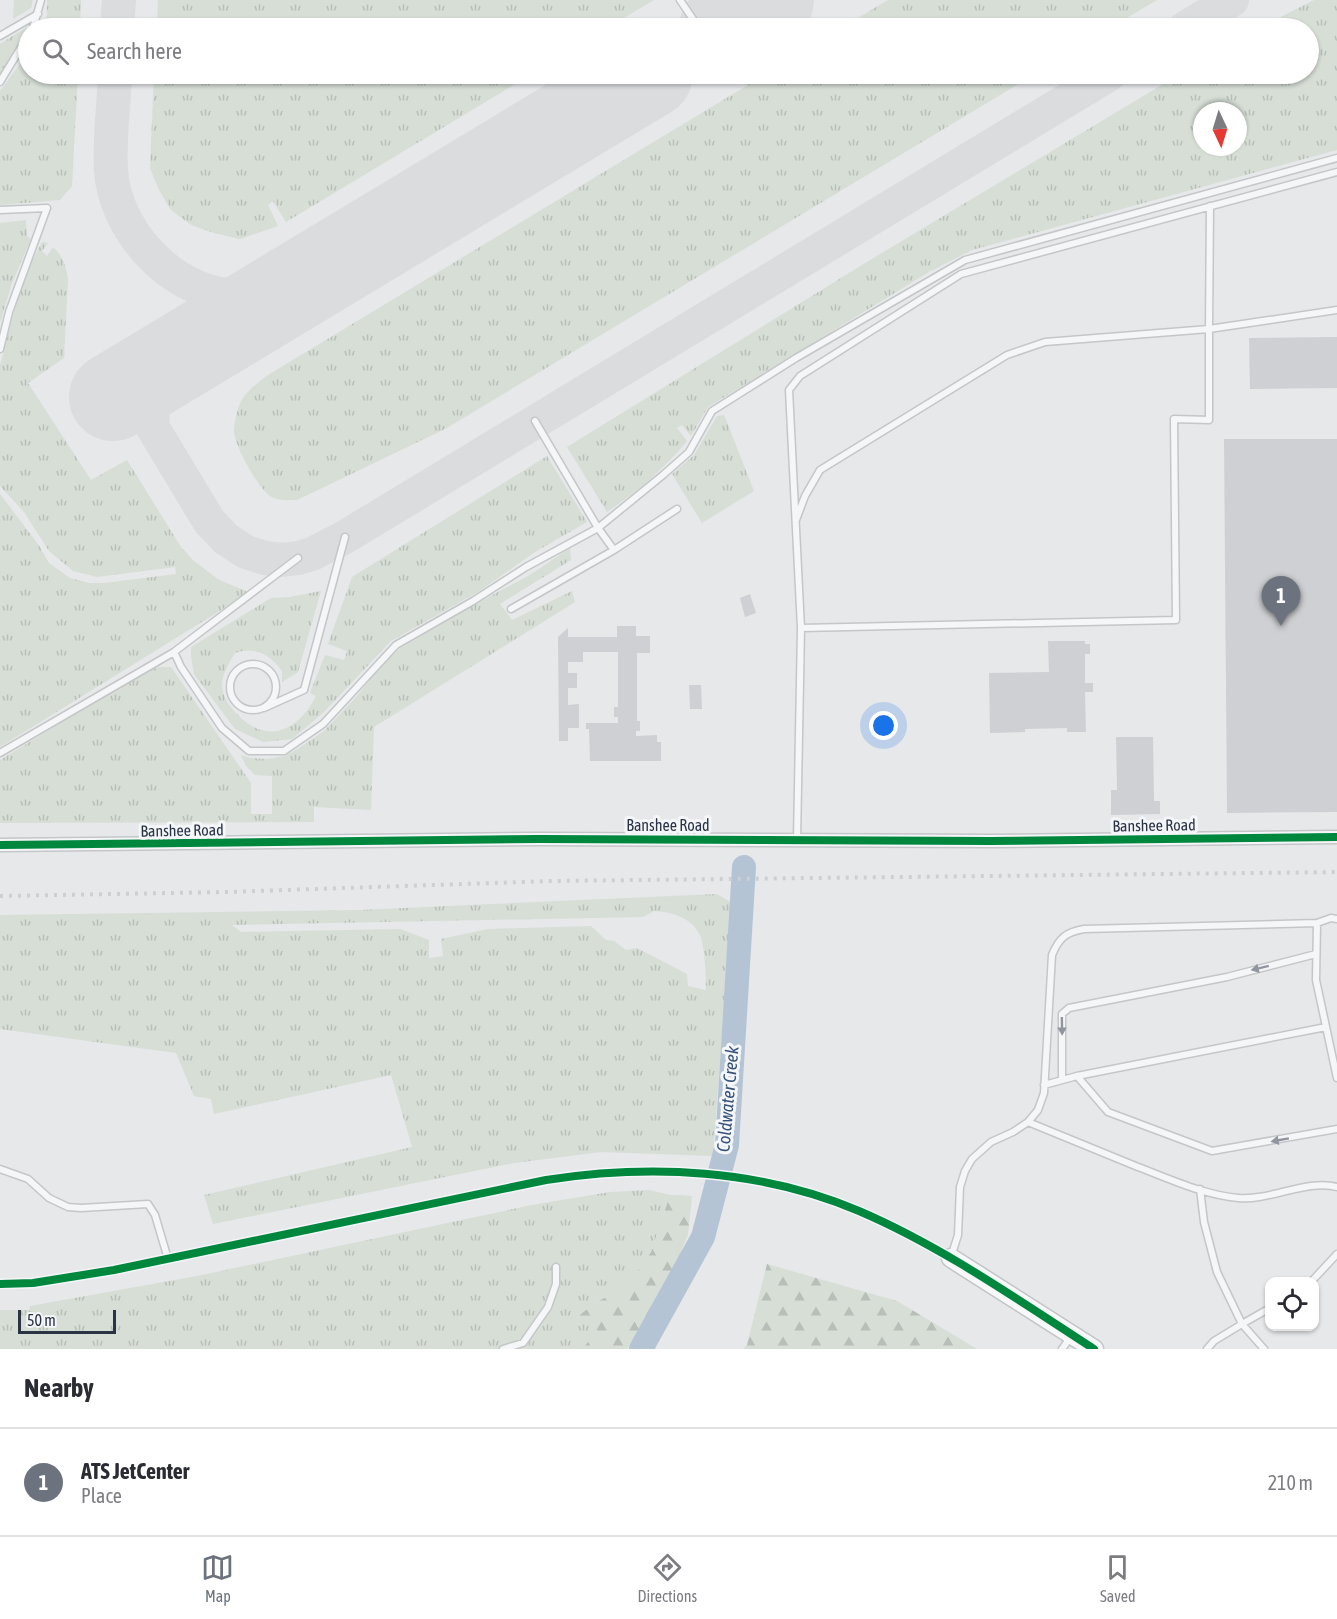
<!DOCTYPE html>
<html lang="en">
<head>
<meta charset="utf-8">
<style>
	body { margin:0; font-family:"Asap Condensed",sans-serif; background:#f7f7f7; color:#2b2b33 }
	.controls { position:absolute; right:18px; bottom:18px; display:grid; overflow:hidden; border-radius:12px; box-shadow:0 2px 4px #0004 }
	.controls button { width:54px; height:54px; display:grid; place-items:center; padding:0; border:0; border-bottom:2px solid #e1e1e2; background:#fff; color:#2b2b33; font:30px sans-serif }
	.compass { position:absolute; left:1193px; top:102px; width:54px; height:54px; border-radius:50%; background:#fff; box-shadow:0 2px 4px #0004; rotate:176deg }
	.scale { position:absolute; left:18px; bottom:15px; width:98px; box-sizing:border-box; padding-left:6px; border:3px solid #2b3445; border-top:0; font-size:16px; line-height:21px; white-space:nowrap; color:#2b3445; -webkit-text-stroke:4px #f4f6f9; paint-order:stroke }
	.you { position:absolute; left:884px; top:726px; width:21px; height:21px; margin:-15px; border:4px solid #fff; border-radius:50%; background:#1a73e8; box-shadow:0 0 0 9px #1a73e833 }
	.badge { display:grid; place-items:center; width:39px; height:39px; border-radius:50%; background:#6c737f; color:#fff; font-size:20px; font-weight:700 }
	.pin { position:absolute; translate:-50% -50px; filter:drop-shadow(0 2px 3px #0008) }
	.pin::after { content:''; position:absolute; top:32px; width:21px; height:18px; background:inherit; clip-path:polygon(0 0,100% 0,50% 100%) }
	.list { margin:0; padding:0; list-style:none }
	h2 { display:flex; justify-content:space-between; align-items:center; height:78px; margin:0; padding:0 24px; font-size:26px }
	h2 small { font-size:20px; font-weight:400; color:#7c7c81 }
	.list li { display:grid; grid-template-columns:39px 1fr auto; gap:18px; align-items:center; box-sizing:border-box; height:108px; padding:0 24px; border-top:2px solid #e1e1e2 }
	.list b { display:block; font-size:22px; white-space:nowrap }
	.list p { margin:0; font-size:20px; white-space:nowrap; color:#7c7c81 }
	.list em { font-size:20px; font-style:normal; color:#7c7c81 }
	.icon { flex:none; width:33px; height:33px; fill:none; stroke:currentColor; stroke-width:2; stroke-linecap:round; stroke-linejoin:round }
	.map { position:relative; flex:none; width:1337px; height:1349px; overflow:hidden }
	.search { position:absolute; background:#fff; box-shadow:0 2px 4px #0004; left:18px; right:18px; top:18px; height:66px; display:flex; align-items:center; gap:15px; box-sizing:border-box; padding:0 21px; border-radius:33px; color:#7c7c81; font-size:22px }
	.sheet { height:186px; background:#fff }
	nav { display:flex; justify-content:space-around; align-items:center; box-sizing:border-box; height:84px; border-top:2px solid #e1e1e2; background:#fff; font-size:16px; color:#7c7c81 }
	nav a { display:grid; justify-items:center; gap:3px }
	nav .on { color:#6c737f }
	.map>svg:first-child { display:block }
	.grass { fill:url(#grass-tufts); fill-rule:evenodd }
	.forest { fill:url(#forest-firs) }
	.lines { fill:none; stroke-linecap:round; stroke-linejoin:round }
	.river { stroke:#b4c4d5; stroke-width:24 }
	.taxiway { stroke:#dadcde; stroke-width:34 }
	.runway { stroke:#dadcde; stroke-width:88 }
	.building { fill:#ced0d3 }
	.lane-casing { stroke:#c4c6c8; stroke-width:9 }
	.street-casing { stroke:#c4c6c8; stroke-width:15 }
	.primary-casing { stroke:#c2c5c8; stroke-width:21 }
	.lane { stroke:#f5f6f7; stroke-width:6 }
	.street { stroke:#f5f6f7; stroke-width:12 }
	.primary { stroke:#f8f8f8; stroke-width:18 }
	.rail { stroke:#cecfd2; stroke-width:4; stroke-dasharray:3 6; stroke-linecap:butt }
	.cycleway-casing { stroke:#f4f6f9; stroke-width:11 }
	.cycleway { stroke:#00873e; stroke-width:8 }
	.oneway { fill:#90959e }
	.labels { text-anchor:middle; stroke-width:6; stroke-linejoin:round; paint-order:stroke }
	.street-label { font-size:16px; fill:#2b3445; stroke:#f4f6f9 }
	.water-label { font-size:18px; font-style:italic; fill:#34527a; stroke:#f4f6f9 }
</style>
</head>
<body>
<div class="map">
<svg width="1337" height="1349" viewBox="0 0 1337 1349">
	<defs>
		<pattern id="grass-tufts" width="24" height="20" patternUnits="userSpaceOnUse" patternTransform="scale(1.5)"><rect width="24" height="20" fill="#d6ded6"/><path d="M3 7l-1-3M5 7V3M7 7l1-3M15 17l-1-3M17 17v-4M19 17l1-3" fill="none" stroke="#b8bfb9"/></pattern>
		<pattern id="forest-firs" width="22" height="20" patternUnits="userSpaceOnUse" patternTransform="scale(1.5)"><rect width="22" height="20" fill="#d6ded6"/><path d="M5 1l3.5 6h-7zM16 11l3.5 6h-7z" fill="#b8bfb9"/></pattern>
	</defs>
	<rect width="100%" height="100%" fill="#e6e8ea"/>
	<path class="grass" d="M 14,0 L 33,0 L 31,8 L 13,19 Z
		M 47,0 L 81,0 L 80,28 L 42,28 L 47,15 Z
		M 158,0 L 654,0 L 607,28 L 157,28 Z
		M 888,0 L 1157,0 L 1110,28 L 841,28 Z
		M 1314,0 L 1337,0 L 1337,150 L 972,250 L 929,272 L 708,407 L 691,436 L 682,425 L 677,428 L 687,441 C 663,470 638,491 607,512 L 567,447 L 862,265 L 1180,74 L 1308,74 L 1308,28 L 1259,28 ZM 1202,111 L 1238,111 L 1238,147 L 1202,147 Z
		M 27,27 L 28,33 L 0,75 L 0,44 Z
		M 28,53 L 28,74 L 78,74 L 72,186 L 60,200 L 0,205 L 0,91 Z
		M 154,74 L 532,74 L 286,222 L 273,201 L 268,205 L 278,226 L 240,239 L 214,233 L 191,225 L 171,210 L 159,190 L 150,168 Z
		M 766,74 L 1035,74 L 445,429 L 297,500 C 288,500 278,501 270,496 C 257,486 236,448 234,432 C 234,425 236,415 238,409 C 242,394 256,384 268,375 Z
		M 26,220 L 27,236 L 31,239 L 12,283 L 0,323 L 0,223 Z
		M 42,242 L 48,243 L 42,251 L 47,256 L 53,247 C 63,256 66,267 68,279 L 64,358 L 28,383 L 91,480 L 127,460 L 181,547 L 194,561 L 219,580 L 246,591 L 247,594 L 0,747 L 0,494 L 38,544 L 49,563 L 70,578 L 89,583 L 104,583 L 176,574 L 175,567 L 97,577 L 73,571 L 49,551 L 24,512 L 0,486 L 0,365 L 15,308 L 28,269 Z
		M 724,415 L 754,491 L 702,523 L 672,474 L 694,455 L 717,416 Z
		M 547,456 L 587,522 L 535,552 L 478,592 L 391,641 L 323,713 L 292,739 L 263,742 L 235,729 L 194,674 L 191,656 L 191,647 L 271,598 L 290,597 L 321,591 L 298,672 L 282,682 L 282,671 C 270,654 254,646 235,653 C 228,664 219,679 223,692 C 225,701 232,709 238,715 C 268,746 299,730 316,696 L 310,693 L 325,655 L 344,660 L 347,651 L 328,644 L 352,577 Z
		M 570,548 L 571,560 L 500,604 L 512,620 L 572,591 L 575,602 L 374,727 L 371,810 L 314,807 L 314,822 L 0,823 L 0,760 L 146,671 L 160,667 L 171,667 L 251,783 L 251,814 L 272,814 L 272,776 L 255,775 L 246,766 L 241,755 L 250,758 L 267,759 L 285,756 L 299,748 L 324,731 L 357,696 L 384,662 L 401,648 L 466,609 L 528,576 Z
		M 717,894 L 732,903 L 713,1156 L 601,1152 L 514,1163 L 213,1224 L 204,1195 L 412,1147 L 391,1075 L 214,1114 L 211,1099 L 194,1096 L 176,1053 L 0,1029 L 0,915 L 360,910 ZM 654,911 C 671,912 690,917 699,933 C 705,943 706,979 706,990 L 688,986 L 687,974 L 637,948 L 626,950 L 614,941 L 606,940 L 591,926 L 488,929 L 441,939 L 443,956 L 429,958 L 429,940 L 400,929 L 241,932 L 232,925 L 643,917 Z
		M 649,1190 L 670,1195 L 651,1252 L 626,1288 L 598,1301 L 578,1317 L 599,1331 L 582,1349 L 0,1349 L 0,1310 L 29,1310 L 30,1306 L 197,1276 L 532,1205 L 610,1192 Z"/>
	<path class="forest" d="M 670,1195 L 692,1196 L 688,1235 L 667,1284 L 627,1349 L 582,1349 L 598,1331 L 577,1317 L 598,1301 L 626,1288 L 651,1252 Z
		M 767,1264 L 897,1301 L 977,1349 L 743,1349 L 747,1345 Z"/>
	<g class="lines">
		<path class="river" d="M 641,1349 L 703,1237 L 727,1145 L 744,867"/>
		<path class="taxiway" d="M 117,28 L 119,0
			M 1185,28 L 1232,0
			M 115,74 C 114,105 109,139 111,170 C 114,228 169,290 228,295 C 258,298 285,287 313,278
			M 173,360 C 159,382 150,402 153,428 L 209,521 L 226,539 L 246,552 L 265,558 L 282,560 L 298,558 L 312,554 L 345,537 L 1110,74"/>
		<path class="runway" d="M 723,28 L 770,0
			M 113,397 L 649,74"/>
	</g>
	<path class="building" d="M 1337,337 L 1337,388 L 1250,389 L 1249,338 Z
		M 1224,439 L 1337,439 L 1337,812 L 1227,813 Z
		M 750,594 L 756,613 L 745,617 L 740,598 Z
		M 617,626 L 636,626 L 636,636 L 650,636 L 650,653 L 637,653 L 637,721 L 640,721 L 640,731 L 636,731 L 636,736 L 657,735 L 657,742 L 661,742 L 661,761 L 590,761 L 589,729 L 586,729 L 586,723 L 618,723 L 618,717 L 614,717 L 614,707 L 618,707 L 618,652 L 583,652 L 583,662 L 568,662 L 568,673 L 577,673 L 577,688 L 568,688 L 568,705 L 579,704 L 579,728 L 568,728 L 568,741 L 559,741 L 558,637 L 568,628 L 568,637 L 617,637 Z
		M 1048,641 L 1085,641 L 1085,644 L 1090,644 L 1090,654 L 1085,654 L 1085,683 L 1093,683 L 1093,692 L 1085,692 L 1086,732 L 1067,732 L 1067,728 L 1025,729 L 1025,732 L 990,733 L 989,673 L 1049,672 Z
		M 689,685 L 701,685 L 702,709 L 690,709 Z
		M 1116,737 L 1153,737 L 1154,801 L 1160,801 L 1160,814 L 1111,815 L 1111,790 L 1117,790 Z"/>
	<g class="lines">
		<g class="lane-casing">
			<path id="lane" d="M 680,0 L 699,28
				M 33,28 L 41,0
				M 0,36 L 38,14
				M 0,82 L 28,36
				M 0,210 L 47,208 L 9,312 L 0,349
				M 796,520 L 805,496 L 820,470 L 1007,355 L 1045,342 L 1209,329 L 1210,206
				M 614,550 L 677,509
				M 511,609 L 614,550 L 598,528 L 663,475 L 689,452 L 712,411 L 796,358 L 965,260 L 1337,158
				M 801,628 L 789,390 L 800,376 L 961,274 L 1337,172
				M 174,652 L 181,667 L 222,728 L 249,751 L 284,751 L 323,724 L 396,645 L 473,601 L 526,567 L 598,528 L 535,421
				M230 687a23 23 0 1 1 46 0a23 23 0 1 1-46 0Z
				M 264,708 L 304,690 L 345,537
				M 0,753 L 174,652 L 298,558
				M 797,840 L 801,628 L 1176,620 L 1174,419 L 1209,420 L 1209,329 L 1337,310
				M 1317,923 L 1331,918 L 1337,919
				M 1077,1076 L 1108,1112 L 1212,1151 L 1337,1129
				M 1062,1080 L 1062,1014 L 1069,1008 L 1227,977 L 1316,954
				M 1044,1085 L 1077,1076 L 1326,1027
				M 1028,1122 L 1038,1110 L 1044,1093 L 1052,955 C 1059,938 1066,932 1084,929 L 1317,923 L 1316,980 L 1337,1078
				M 0,1169 L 28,1179 L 49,1198 L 68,1207 L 81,1208 L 148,1204 L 155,1215 L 168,1259
				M 1200,1189 L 1204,1222 L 1217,1272 L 1242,1324 L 1270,1308
				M 951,1257 L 958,1235 L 960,1187 L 965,1171 L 972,1159 L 991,1142 L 1013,1132 L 1028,1122 C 1065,1137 1102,1152 1138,1167 C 1170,1179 1204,1195 1238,1198 C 1270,1201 1307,1179 1337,1187
				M 1311,1282 L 1337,1254
				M 503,1349 L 523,1343 L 548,1307 L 556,1284 L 556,1267
				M 1062,1349 L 1070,1338
				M 1207,1349 L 1214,1341 L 1242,1324 L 1264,1349"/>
		</g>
		<g class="street-casing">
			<path id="street" d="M 0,845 L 539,839 L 991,841 L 1337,837"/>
		</g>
		<g class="primary-casing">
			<path id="primary" d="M 951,1258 L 1094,1349"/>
		</g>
		<use href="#lane" class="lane"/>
		<use href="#street" class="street"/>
		<use href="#primary" class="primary"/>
		<path class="rail" d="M 0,896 L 226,892 L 552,881 L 1337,872"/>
		<g class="cycleway-casing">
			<path id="cycleway" d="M 0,845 L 539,839 L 991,841 L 1337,837
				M 0,1284 L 33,1283 L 114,1270 L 546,1180 C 650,1164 761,1169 859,1211 C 943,1247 1018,1300 1094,1349"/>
		</g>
		<use href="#cycleway" class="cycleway"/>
	</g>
	<defs><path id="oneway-solid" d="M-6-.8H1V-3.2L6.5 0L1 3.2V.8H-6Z" transform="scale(1.5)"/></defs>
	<g class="oneway">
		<use href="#oneway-solid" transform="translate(1260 968) rotate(166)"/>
		<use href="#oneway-solid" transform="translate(1062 1026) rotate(89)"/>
		<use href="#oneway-solid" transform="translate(1280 1140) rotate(170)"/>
	</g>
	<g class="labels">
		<g class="street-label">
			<text x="668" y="831">Banshee Road</text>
			<text transform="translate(1154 825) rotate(-1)" y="6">Banshee Road</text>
			<text transform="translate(182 830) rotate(-1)" y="6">Banshee Road</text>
		</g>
		<g class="water-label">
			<text transform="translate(728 1099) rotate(-85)" y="6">Coldwater Creek</text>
		</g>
	</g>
</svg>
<div class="controls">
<button><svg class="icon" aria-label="locate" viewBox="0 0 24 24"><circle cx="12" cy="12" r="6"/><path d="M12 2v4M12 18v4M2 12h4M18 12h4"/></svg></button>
</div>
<svg class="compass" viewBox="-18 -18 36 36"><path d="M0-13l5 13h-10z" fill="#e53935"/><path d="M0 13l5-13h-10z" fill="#7c7c81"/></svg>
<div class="scale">50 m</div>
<div class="you"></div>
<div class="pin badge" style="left:1281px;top:626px">1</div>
<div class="search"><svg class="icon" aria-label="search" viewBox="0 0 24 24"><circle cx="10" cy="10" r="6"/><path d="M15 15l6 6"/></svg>Search here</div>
</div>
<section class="sheet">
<h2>Nearby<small></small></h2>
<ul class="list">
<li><span class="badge">1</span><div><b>ATS JetCenter</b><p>Place</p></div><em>210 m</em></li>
</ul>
</section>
<nav>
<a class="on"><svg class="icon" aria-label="map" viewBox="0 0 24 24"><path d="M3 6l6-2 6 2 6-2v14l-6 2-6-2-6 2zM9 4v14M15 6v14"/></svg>Map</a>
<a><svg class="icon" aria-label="directions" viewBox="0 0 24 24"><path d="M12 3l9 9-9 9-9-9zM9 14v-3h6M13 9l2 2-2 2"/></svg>Directions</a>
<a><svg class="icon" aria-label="saved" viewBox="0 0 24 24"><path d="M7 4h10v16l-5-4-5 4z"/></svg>Saved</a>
</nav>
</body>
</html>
